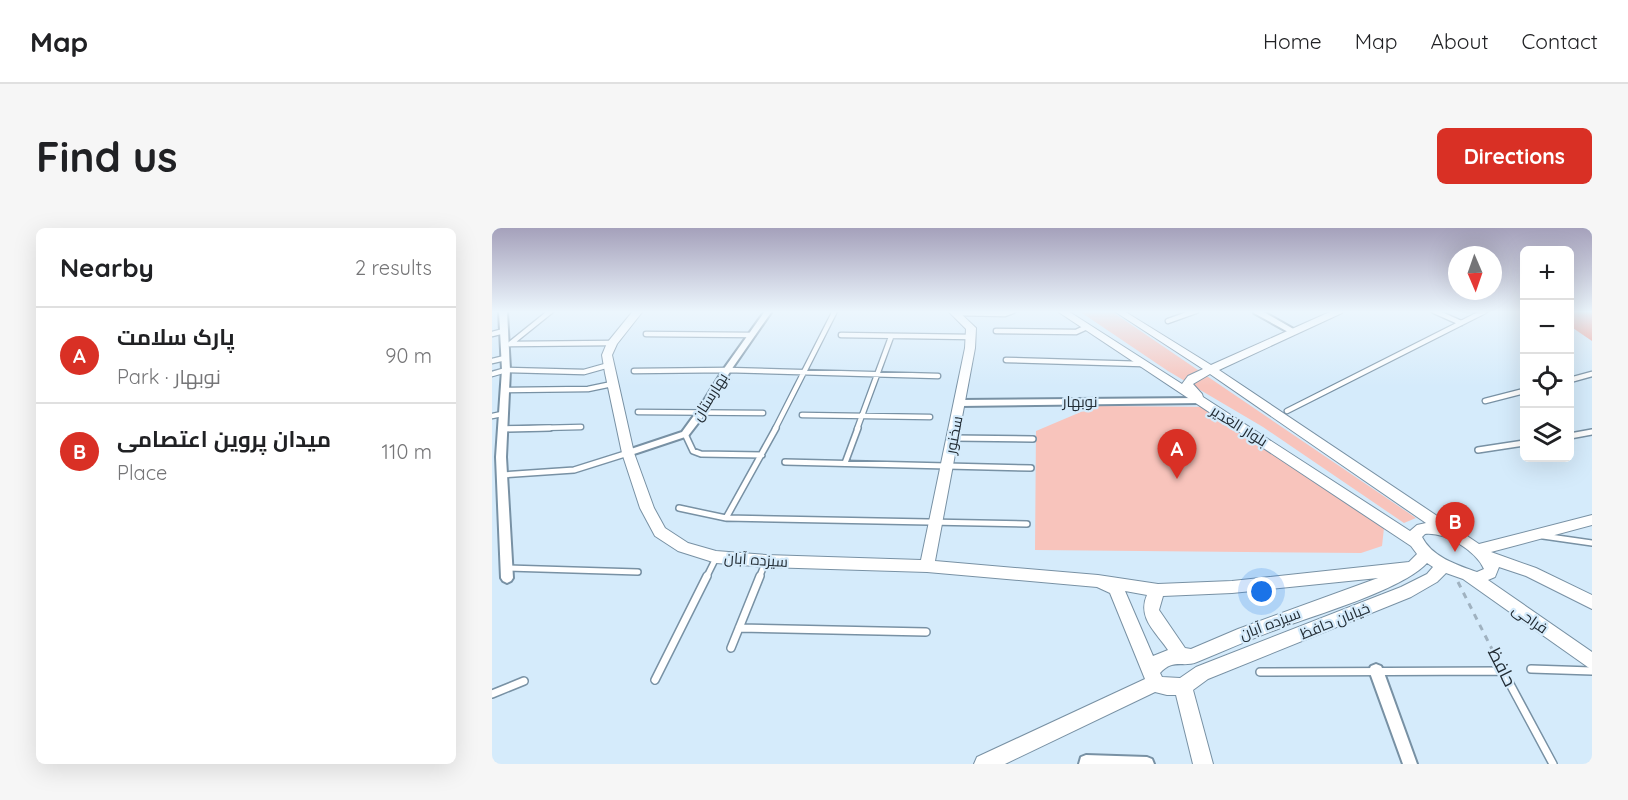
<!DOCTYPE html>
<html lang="en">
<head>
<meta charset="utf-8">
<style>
	body { margin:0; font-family:Quicksand,Cairo,sans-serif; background:#f6f6f6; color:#202124 }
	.controls { position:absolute; right:18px; top:18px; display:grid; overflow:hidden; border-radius:9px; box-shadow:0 6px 24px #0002 }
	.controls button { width:54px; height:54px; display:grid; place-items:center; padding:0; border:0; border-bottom:2px solid #e0e0e0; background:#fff; color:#202124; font:30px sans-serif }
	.compass { position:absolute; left:956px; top:18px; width:54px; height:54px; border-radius:50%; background:#fff; box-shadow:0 6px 24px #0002; rotate:178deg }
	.you { position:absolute; left:770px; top:364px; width:21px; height:21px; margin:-15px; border:4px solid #fff; border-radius:50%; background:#1a73e8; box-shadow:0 0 0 9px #1a73e833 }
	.badge { display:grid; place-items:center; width:39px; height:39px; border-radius:50%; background:#d93025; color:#fff; font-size:20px; font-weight:700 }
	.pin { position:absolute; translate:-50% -50px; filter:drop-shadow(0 2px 3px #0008) }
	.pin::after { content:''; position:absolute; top:32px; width:21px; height:18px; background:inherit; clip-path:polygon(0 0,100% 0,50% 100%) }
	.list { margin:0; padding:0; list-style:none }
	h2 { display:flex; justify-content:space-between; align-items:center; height:78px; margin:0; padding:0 24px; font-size:26px }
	h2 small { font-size:20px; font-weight:400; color:#757577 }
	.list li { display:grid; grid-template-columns:39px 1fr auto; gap:18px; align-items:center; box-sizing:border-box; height:96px; padding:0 24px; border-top:2px solid #e0e0e0 }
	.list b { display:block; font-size:22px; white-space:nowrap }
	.list p { margin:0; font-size:20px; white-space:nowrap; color:#757577 }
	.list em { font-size:20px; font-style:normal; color:#757577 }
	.icon { flex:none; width:33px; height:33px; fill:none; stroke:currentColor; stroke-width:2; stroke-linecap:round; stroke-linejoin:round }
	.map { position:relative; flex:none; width:1100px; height:536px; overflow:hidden; border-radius:9px }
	header { display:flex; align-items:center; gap:36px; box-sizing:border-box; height:84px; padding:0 30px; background:#fff; border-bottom:2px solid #e0e0e0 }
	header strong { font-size:28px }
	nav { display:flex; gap:33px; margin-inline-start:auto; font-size:21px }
	.intro { display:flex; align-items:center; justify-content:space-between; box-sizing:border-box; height:144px; padding:0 36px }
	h1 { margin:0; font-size:42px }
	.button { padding:15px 27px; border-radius:9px; background:#d93025; color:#fff; font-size:21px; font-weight:700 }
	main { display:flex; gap:36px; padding:0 36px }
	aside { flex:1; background:#fff; border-radius:9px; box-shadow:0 6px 24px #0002 }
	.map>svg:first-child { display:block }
	.green { fill:#f8c4bc }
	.forest { fill:#f69789 }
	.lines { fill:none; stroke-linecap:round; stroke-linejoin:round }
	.service-far2-casing { stroke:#7891a4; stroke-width:7 }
	.service-far1-casing { stroke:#7891a4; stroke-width:8 }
	.service-casing { stroke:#7891a4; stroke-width:10 }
	.minor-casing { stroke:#7891a4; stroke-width:4 }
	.tertiary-casing { stroke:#7891a4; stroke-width:2 }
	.path { stroke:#a0b2c0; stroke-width:3; stroke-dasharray:6 6; stroke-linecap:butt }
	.service-far2 { stroke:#fff; stroke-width:4.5 }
	.service-far1 { stroke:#fff; stroke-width:5 }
	.service { stroke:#fff; stroke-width:7 }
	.minor { fill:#fff; fill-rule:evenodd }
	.tertiary { fill:#fff; fill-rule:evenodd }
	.labels { text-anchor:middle; stroke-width:4.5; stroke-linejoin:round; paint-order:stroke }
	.street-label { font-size:15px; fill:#232d35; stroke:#d5ebfb }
	.near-street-label { font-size:18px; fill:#232d35; stroke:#d5ebfb }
</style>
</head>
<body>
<header>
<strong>Map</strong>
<nav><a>Home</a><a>Map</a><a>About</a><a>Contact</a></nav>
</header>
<div class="intro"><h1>Find us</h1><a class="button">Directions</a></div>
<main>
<aside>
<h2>Nearby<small>2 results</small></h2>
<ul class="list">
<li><span class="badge">A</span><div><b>پارک سلامت</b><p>Park · نوبهار</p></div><em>90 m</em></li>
<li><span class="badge">B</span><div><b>میدان پروین اعتصامی</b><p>Place</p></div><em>110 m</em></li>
</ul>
</aside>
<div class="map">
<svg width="1100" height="536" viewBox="0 0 1100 536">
	<rect width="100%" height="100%" fill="#d5ebfb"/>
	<path class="green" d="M 587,83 L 619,83 L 924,290 L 912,295 L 771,199 L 676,143 Z
		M 603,178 L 726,179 L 892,300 L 890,318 L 869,325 L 543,322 L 544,203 Z"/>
	<path class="forest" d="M 1078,83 L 1100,83 L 1100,113 L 1078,98 Z"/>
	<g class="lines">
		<g class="service-far2-casing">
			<path id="service-far2" d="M 942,83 L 969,95
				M 464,85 L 513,86 L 521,83
				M 676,93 L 704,83
				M 504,103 L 584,104 L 595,99
				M 0,106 L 12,103
				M 154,106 L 260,107
				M 349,107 L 479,109
				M 18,116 L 59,83
				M 19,116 L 119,115
				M 514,132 L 650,136
				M 0,133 L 13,130
				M 142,143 L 235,142 L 446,148
				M 0,146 L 14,142 L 92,144 L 117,137
				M 1078,152 L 1100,146
				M 12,162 L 96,161 L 120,156
				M 993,173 L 1032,163
				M 795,183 L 993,83
				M 146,184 L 271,185
				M 310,187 L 438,189
				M 0,188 L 10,186
				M 10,201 L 89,199
				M 283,201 L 343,83
				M 365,201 L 399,109"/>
		</g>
		<g class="service-far1-casing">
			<path id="service-far1" d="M 10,201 L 58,200
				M 193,206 L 201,223 L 209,226 L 270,227
				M 1078,208 L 1100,204
				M 461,210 L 541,211
				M 986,222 L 1032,215
				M 293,234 L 539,240
				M 353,235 L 366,200
				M 10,247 L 82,242 L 136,225
				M 187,280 L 234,290 L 535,296
				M 234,290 L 284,200
				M 1051,308 L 1100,315
				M 16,340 L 146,344
				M 214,350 L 224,330
				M 267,350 L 274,333"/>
		</g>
		<g class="service-casing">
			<path id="service" d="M 247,400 L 434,404
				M 239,420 L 268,348
				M 1039,441 L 1100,443
				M 768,444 L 1011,443 L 1061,536
				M 163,452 L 215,348
				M 0,466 L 32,453"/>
		</g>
		<g class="minor-casing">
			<path id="minor" d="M 7,83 L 15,83 L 18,142 L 14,229 L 21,350 L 19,353 L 15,355 L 11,353 L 9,350 L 4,229 L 10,142 Z
				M 273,83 L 280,83 L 239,142 L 213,186 L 196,208 L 139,227 L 133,227 L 131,225 L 133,223 L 190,204 L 206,182 L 231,142 Z
				M 762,83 L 770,83 L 805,103 L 804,105 L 798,105 L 762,85 Z
				M 707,170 L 710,171 L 710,175 L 468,178 L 464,175 L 468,172 Z
				M 884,436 L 889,438 L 891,442 L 925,536 L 911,536 L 877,442 L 879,438 Z
				M 594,527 L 655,529 L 660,531 L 662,536 L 587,536 L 589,529 Z"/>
		</g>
		<g class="tertiary-casing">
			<path id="tertiary" d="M 141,83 L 151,83 L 125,116 L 120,127 L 142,225 L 162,280 L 173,300 L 196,315 L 224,323 L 274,327 L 429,332 L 473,120 L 474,101 L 456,83 L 466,83 L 484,100 L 483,120 L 443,333 L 606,347 L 666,356 L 740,353 L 917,334 L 925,326 L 919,318 L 565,83 L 576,83 L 690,156 L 696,148 L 711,141 L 622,83 L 632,83 L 719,137 L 840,83 L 851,83 L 850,85 L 727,142 L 987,316 L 1100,287 L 1100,297 L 999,324 L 1044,340 L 1100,367 L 1100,381 L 1034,348 L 1007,339 L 1003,349 L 996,352 L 1100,424 L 1100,442 L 971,351 L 954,345 L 945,354 L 919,369 L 716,451 L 701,462 L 721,536 L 701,536 L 684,467 L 675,467 L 663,464 L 513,536 L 482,536 L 485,529 L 653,451 L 618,365 L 605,359 L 435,344 L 274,339 L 224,335 L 186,323 L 163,308 L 148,280 L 130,225 L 113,145 L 110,127 L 115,115 ZM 718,146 L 934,295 L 925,297 L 918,303 L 711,169 L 710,166 L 701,156 ZM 933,306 C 954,304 984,323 992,341 L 985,344 C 965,337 940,329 930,309 ZM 935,335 L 941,339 L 935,346 L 909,359 L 704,439 L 688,450 L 670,449 L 668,445 C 682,430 691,440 705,434 C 732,423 758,411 786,401 C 823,387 910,362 935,335 ZM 886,350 L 746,401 L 699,421 L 693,420 L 667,382 L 671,368 L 740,365 ZM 633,363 L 655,367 C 645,390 664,404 676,422 L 661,428 Z"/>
		</g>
		<path class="path" d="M 966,354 L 1007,435"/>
		<use href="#service-far2" class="service-far2"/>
		<use href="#service-far1" class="service-far1"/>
		<use href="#service" class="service"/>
		<use href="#minor" class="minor"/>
		<use href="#tertiary" class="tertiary"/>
	</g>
	<linearGradient id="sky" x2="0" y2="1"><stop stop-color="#a5a1bb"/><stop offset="0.53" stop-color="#ecf6fd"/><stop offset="1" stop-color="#ecf6fd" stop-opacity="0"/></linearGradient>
	<rect width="1100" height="158" fill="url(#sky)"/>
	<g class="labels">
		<g class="street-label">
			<text transform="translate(218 169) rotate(-58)" y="5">بهارستان</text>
			<text x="588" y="179">نوبهار</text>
			<text transform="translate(747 198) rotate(32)" y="5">بلوار الغدیر</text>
			<text transform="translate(462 207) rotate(-79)" y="5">سخنور</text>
			<text transform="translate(264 332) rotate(4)" y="5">سیزده آبان</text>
			<text transform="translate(1038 391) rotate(35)" y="5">فراحی</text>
			<text transform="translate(843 393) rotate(-22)" y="5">خیابان حافظ</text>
			<text transform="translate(778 396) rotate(-21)" y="5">سیزده آبان</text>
		</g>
		<g class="near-street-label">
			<text transform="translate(1010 439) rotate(63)" y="6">حافظ</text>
		</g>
	</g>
</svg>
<div class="controls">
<button>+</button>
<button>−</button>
<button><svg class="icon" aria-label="locate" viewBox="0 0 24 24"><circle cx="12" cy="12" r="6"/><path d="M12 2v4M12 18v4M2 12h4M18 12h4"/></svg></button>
<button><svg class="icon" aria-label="layers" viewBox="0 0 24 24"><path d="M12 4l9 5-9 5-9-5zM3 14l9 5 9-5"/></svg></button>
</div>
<svg class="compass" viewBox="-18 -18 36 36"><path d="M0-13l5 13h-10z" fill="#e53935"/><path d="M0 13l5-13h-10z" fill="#757577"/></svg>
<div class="you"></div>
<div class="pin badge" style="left:685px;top:251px">A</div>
<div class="pin badge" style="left:963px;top:324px">B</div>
</div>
</main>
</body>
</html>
